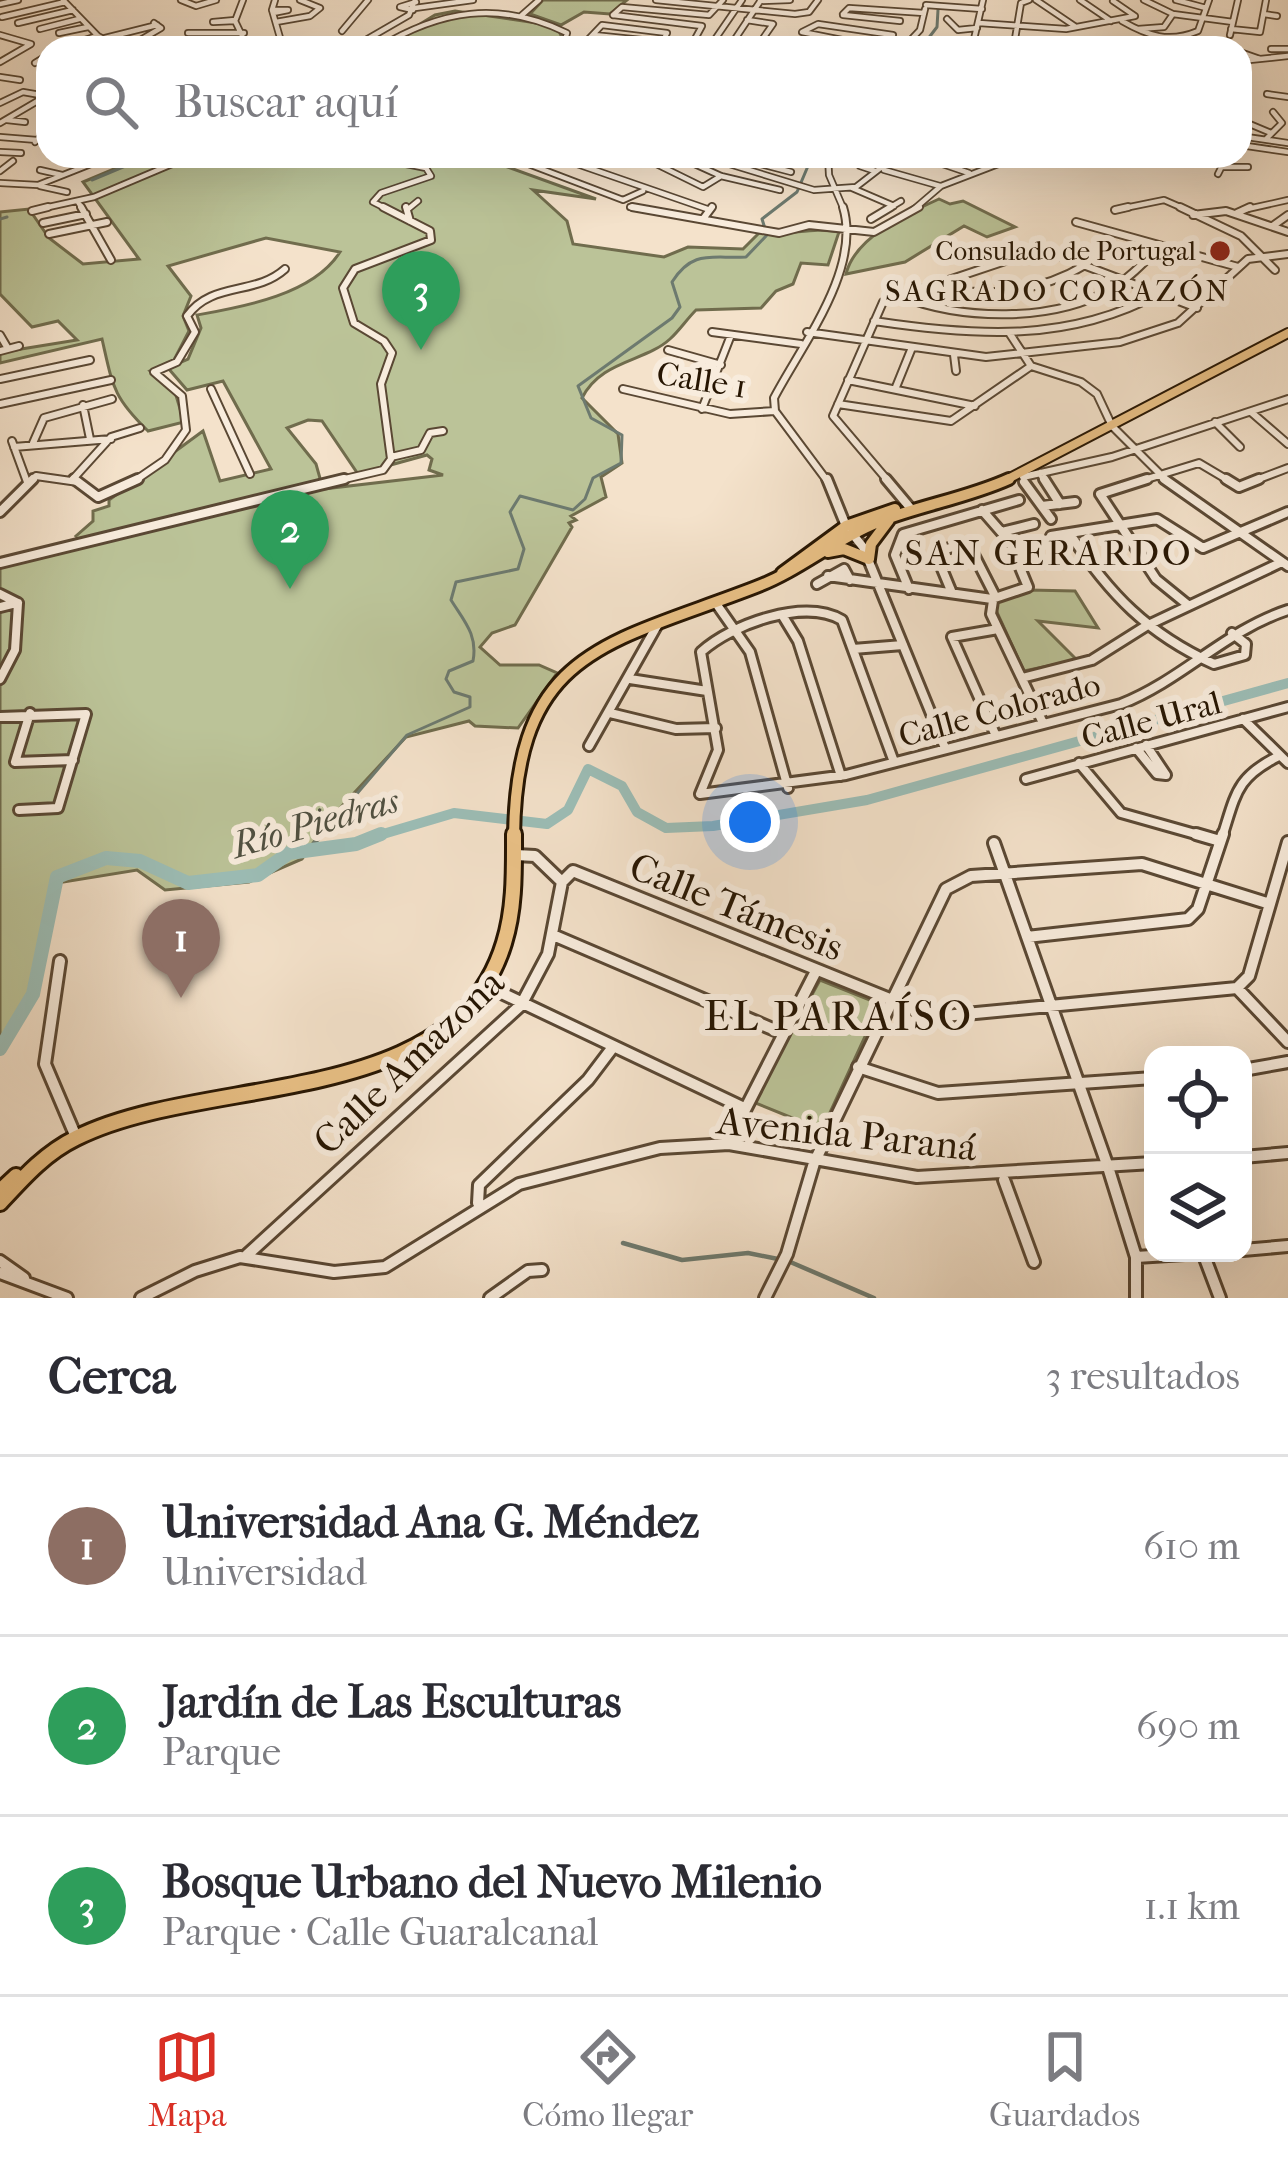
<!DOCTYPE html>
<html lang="es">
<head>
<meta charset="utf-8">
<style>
	body { margin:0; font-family:"IM FELL French Canon",serif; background:#f7f7f7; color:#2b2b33 }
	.controls { position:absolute; right:36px; bottom:36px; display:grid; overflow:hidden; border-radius:24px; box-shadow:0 12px 48px #0002 }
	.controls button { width:108px; height:108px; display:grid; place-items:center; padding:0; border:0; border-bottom:3px solid #e1e1e2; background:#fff; color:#2b2b33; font:60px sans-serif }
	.you { position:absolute; left:750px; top:822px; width:42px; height:42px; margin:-30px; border:9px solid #fff; border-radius:50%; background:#1a73e8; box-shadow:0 0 0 18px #1a73e833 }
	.badge { display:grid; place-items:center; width:78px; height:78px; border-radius:50%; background:#d93025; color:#fff; font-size:39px; font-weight:700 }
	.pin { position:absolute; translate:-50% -99px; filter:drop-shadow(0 3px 6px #0008) }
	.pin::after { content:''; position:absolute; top:63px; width:42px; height:36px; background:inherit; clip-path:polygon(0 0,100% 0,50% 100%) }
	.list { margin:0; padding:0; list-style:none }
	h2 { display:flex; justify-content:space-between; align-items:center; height:156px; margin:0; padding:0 48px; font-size:51px }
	h2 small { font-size:39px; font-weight:400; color:#7c7c81 }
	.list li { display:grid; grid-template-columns:78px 1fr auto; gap:36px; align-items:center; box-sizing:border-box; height:180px; padding:0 48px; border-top:3px solid #e1e1e2 }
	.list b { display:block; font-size:45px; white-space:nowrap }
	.list p { margin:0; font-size:39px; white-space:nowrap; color:#7c7c81 }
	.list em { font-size:39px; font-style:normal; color:#7c7c81 }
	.icon { flex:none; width:66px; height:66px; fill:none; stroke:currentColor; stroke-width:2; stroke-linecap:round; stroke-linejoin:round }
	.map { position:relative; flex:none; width:1288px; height:1298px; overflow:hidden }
	.search { position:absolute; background:#fff; box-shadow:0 12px 48px #0002; left:36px; right:36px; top:36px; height:132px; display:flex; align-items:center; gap:30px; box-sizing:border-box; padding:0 42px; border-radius:36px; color:#7c7c81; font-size:45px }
	.sheet { height:696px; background:#fff }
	nav { display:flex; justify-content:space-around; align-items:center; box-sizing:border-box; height:168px; border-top:3px solid #e1e1e2; background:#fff; font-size:33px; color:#7c7c81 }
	nav a { display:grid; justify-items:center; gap:6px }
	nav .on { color:#d93025 }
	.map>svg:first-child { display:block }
	.green { fill:#bbc398; stroke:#706c4d; stroke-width:3; fill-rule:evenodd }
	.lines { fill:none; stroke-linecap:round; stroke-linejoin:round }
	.stream-far1 { stroke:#6d7a6f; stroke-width:3 }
	.stream { stroke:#6d7a6f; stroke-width:4.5 }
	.river-far1 { stroke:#9cbeb7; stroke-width:10 }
	.river { stroke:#9cbeb7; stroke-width:14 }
	.minor-far3-casing { stroke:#5a4834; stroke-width:8 }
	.minor-far2-casing { stroke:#5a4834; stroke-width:10 }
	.minor-far1-casing { stroke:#5a4834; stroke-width:14 }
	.minor-casing { stroke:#5a4834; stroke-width:16 }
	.major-far2-casing { stroke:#261502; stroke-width:12 }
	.major-far1-casing { stroke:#261502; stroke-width:16 }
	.major-casing { stroke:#261502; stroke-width:20 }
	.minor-far3 { stroke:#f8ecdd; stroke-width:4.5 }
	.minor-far2 { stroke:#f8ecdd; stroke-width:6 }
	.minor-far1 { stroke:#f8ecdd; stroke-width:8 }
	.minor { stroke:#f8ecdd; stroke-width:10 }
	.major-far2 { stroke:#eac186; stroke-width:8 }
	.major-far1 { stroke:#eac186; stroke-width:10 }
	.major { stroke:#eac186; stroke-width:14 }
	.poi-dot { fill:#8f2418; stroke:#f8ecdd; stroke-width:4.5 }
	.labels { text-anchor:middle; stroke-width:12; stroke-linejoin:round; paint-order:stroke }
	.far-poi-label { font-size:27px; fill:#261502; stroke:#f8ecdd; text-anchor:end }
	.far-neighbourhood-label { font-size:30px; letter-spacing:3px; fill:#261502; stroke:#f8ecdd }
	.street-label { font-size:33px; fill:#261502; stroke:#f8ecdd }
	.neighbourhood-label { font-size:36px; letter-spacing:3px; fill:#261502; stroke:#f8ecdd }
	.water-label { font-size:36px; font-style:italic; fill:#4f5041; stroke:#f8ecdd }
	.near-street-label { font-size:39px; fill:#261502; stroke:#f8ecdd }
	.near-neighbourhood-label { font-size:42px; letter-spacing:3px; fill:#261502; stroke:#f8ecdd }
</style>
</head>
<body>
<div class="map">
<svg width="1288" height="1298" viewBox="0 0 1288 1298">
	<rect width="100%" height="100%" fill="#f4e2cb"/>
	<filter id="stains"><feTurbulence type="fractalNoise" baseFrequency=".00167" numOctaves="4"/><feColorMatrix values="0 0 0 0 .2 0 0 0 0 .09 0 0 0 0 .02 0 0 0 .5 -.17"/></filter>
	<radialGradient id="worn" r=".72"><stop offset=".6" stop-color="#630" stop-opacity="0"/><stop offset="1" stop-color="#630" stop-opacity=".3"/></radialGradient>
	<path class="green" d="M 543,0 L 627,0 L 610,14 L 584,12 L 561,25 L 530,14 Z
		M 455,11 L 557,26 L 562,38 L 554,48 L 381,48 L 435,15 Z
		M 145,156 L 499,156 L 491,161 L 596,199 L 533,190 L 567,221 L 573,244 L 664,257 L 688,247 L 743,249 L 760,232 C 789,237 810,226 839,232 L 828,265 L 801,263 L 793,284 L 776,291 L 761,308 L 696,310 C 687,319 679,331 670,339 C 645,362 601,360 582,398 L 618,434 L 622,463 L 601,477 L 606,497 L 571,516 L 576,520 L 569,523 L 572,527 L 515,625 L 492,633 L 480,647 L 500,665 L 539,665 L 557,673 L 518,728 L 475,726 L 469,721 L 406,737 L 330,819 L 302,859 L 249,882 L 165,890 L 137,870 L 57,883 C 34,948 53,981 0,1040 L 0,565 L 82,542 L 76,536 L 93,521 L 93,511 L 109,506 L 109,500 L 203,431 L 220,481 L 271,469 L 223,381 L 187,390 L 168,368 L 188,359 L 201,328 L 197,315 C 242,307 313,295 340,252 L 266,238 L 168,266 L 191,296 L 183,316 L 189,331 L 174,360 L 150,371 L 175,392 L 184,422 L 148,431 C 113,397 113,387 102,339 L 0,363 L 0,354 L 9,351 L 77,340 L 58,321 L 32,327 L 0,294 L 0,212 L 29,209 L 49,238 L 83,264 L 139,259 L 83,182 ZM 308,420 L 322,421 L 358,474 L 427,455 L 432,459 L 429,470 L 443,475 L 323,489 L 316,464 L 287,428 Z
		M 939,199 L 950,204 L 963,201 L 1015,227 L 987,237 L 964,226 L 905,262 L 846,274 C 855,237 906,214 939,199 Z
		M 1029,590 L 1075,591 L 1098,628 L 1038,621 L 1077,660 L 1024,671 L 995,608 L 999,600 Z
		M 820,980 L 880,1004 L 822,1130 L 753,1102 Z"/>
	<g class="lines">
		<path class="stream-far1" d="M 921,48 L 937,27 L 938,10
			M 92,180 L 149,156
			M 0,219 L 7,217
			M 320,837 L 407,735 L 470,707 L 470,697 L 454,692 L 446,679 L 449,671 L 473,661 C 478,635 464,621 451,600 L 456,582 L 518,569 L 524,549 L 510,512 L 520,496 L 573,510 L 585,499 L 593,478 L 621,463 L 622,435 L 591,418 L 578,386 L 672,318 L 680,307 L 672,282 C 693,249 712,259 746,257 L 767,235 L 762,219 L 797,192 L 808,166 L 787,156"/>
		<path class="stream" d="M 306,853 L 322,834
			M 623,1243 L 682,1260 L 748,1253 L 778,1259
			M 788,1261 L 874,1298"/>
		<path class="river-far1" d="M 373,837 L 454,813 L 547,824 L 568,810 L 588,769 L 622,786 L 637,812 L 666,828 L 713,826 L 867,800 L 1288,683"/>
		<path class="river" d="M 0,1049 L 33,994 L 57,877 L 106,858 L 140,861 L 188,883 L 258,875 L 289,853 L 356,844 L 381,834"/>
		<g class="minor-far3-casing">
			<path id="minor-far3" d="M 63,0 L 98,36 L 120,48
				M 181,0 L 196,6 L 216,0
				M 243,0 L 235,21 L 248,48
				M 275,0 L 272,10 L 283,48
				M 656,0 L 795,14 L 809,12 L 818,0
				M 1029,0 L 1021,3 L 1015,39 L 1058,48
				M 1036,0 L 1076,27
				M 1080,0 L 1111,21
				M 1144,0 L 1173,14 L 1233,22
				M 1176,0 L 1206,8
				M 760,1 L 790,0
				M 0,4 L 18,0
				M 926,5 L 982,9
				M 415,8 L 473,0
				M 272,10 L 288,10 L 273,13
				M 413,10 L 400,7 L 416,2
				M 843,14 L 849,8 L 924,13
				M 1264,14 L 1277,16
				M 522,15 L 539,0
				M 613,15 L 622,7 L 709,15 L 723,0
				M 613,15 L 702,26 L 690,48
				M 843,15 L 900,21
				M 2,17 L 65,2
				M 947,19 L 958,30 L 977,28
				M 235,20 L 213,22 L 235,21
				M 1122,21 C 1148,36 1169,43 1198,31 L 1209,0
				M 276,22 L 310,16 L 320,8 L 300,0
				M 18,23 L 73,10
				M 979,23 L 1066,29 L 1135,16 L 1113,1
				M 40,29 L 79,19
				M 1138,29 L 1164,27 L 1173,14
				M 1231,29 L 1260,32 L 1266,0
				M 342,31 L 368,0
				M 59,33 L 88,27
				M 188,33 L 244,33
				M 0,35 L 31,44 L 0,62
				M 594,35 L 661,42
				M 1230,35 L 1238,0
				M 105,38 L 157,25
				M 913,40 L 935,44
				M 137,42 L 161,28 L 154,23
				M 295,42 L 323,43 L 326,48
				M 583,45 L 611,48
				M 729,45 L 757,47 L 773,24 L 747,20
				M 877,47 L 802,32 L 818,24 L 893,35
				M 60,48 L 97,36
				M 177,48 L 183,43 L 246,43
				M 352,48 L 409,15 L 415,0
				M 378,48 C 440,10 499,0 567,33 L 563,48
				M 580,48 L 602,25 L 667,33 L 659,48
				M 709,48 L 742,0
				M 729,48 L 761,0
				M 792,48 L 796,43 L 832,48
				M 903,48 L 920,30 L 925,9
				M 972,48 L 983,0
				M 1094,48 L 1124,42 L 1148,48
				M 1271,49 L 1288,49
				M 1240,52 L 1260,59
				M 1240,61 L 1288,56
				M 35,63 L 48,55
				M 0,77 L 20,80
				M 1267,94 L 1288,97
				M 0,103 L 23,92 L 46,96 L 0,123
				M 7,120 L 25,122
				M 1240,120 L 1271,133
				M 1240,136 L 1288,143
				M 0,137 L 37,140
				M 1266,139 L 1282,123 L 1273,112
				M 35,142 L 48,130
				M 1240,145 L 1288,152
				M 0,152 L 21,153
				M 58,156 L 91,163
				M 554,156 L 710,210
				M 640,156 L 703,187 L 721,176
				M 677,156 L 721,176 L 780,190
				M 703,156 L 814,190 L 856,187 L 896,156
				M 730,156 L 791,172
				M 828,156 L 829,175 L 844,210
				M 861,156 L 860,166 L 875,171
				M 919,156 L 969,173
				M 1208,156 L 1223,164 L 1218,174
				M 510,157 L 623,200 L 643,191
				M 1221,167 L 1248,167
				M 40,170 L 62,175
				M 884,170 L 940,186
				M 0,171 L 13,161
				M 0,183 L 38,185 L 111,156
				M 40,186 L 67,192
				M 852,188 L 894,206
				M 78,202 L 83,210
				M 630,207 L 649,210
				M 35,210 L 94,197 L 191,156
				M 389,210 L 373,202 L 381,193 L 431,176 L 426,168 L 406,164
				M 407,210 L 418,201
				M 886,210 L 901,201
				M 913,210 L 941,186 L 1019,156
				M 1115,210 L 1164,200 L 1187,210
				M 1243,210 L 1288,200"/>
		</g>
		<g class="minor-far2-casing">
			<path id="minor-far2" d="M 81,207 L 111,260
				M 406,207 L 410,221
				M 632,207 L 779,233 L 809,225 L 874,232 L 919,207
				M 1180,207 L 1241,236 L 1275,270
				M 1115,210 L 1128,207
				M 32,211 L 48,207
				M 1237,213 L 1250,207
				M 1193,215 L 1226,211 L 1288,232
				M 703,219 L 712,207
				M 871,219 L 891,207
				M 1076,222 L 1238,267
				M 43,223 L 86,214
				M 1274,225 L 1288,215
				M 49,234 L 107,222
				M 932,284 C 983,300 1040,292 1085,265
				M 900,296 C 961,320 1052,323 1111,289 C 1130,278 1145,261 1161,246
				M 874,321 C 974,336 1069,343 1160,293
				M 712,332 L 801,344
				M 807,332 L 986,357 L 1120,342 L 1178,323 L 1248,259 L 1288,254
				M 1010,334 L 1031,366
				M 0,335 L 7,347
				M 668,350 L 721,365
				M 0,351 L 19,346
				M 954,355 L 956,371
				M 1031,366 L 1081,382 L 1097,394 L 1112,426 L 1168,482
				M 0,379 L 90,360
				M 848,380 L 975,406
				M 896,387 L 911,350
				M 211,389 L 250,474
				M 623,389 L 730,414 L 775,411
				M 0,404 L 111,380
				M 838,404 L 951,421 L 1031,366
				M 83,405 L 90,439
				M 702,409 L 731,335
				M 1251,412 L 1288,444
				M 1215,422 L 1240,447
				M 12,441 L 27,482
				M 33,443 L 44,418 L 112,399
				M 14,447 L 111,439
				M 391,457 L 421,450 L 430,433 L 443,431
				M 1040,473 L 1046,482
				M 1023,477 L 1112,457 L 1288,399
				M 73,479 L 111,437 L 140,428
				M 30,482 L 36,476 L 78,482
				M 133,482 L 165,460 L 186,430 L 182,396 L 154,372 L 177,362 L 195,332 L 187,316 C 212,281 255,296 285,269
				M 332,482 L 383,470 L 391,459 L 381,384 L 392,353 L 384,341 L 354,323 L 343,288 L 355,269 L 431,240 L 430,231 L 383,207
				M 828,482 L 775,411 L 774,398 C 801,346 862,269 843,207
				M 889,482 L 833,416 L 883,302 L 1041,249 L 1197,308
				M 1137,482 L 1199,463 L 1231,482
				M 1251,482 L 1288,468"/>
		</g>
		<g class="minor-far1-casing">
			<path id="minor-far1" d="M 74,479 L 98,497 L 138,479
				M 827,479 L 846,526 L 863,547 L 945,748
				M 886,479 L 912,510
				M 1044,479 L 1060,504
				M 1147,479 L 1100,494 L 1156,579 L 1188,605
				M 1164,479 L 1288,566
				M 1226,479 L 1239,487 L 1259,479
				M 1024,482 L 1051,519
				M 1042,506 L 1075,502
				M 0,512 L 33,479
				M 1002,532 L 1034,524
				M 1070,534 C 1109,594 1148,634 1214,664 L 1245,655 L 1246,644 L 1232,633
				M 1051,536 L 1157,519 L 1203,548 L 1288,512
				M 0,563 L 344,479
				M 828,576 L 992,599 L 1028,587 L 1009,541 L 982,510
				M 817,584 L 844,569 L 850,580
				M 909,589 L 895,555 L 903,534 L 1019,500
				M 952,593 L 935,552 L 968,543 L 994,594 L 991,614 L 1043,723
				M 0,594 L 18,603
				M 715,602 L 750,652 L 788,788
				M 0,607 L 16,603
				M 784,618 L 798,641 L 841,776
				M 853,649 L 903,645
				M 1022,678 L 1092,660 L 1146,626 L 1282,562
				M 0,679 L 15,650 L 18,603
				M 630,679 L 707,691
				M 30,713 L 15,762 L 73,760
				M 610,713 L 676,729 L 716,728
				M 0,717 L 86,714 L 58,808 L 19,810
				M 1243,719 L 1288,763
				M 996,736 L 952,637 L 998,629
				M 589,746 L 658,624
				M 1136,748 L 1157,774 L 1166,775 L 1146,745
				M 894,762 L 842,620 C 804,598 732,624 701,652 L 718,750 L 700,794 L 846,775 L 1121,704 C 1182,680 1226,630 1288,610
				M 1079,763 L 1121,813 L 1206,837
				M 1026,779 L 1288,707
				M 1222,837 C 1236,794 1236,777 1279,756"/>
		</g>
		<g class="minor-casing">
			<path id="minor" d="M 1196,834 L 1220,841
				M 994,843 L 1108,1167 L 1136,1257 L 1136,1298
				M 516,855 L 535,856 L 562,882
				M 562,882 L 573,871 L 934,1017 L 1237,988 L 1249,976 L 1288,842
				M 553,935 L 782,1033
				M 1027,937 L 1188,919 L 1198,909 L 1223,834
				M 60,961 L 45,1064 L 76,1137
				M 487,986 L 742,1107
				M 1237,988 L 1288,1042
				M 858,1067 L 938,1093 L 1153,1078
				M 1243,1070 L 1288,1062
				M 728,1143 L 816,971
				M 1243,1157 L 1288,1153
				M 1004,1180 L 1034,1262
				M 478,1203 L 479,1185 L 588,1080 L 613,1047
				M 1243,1250 L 1288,1246
				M 1203,1253 L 1220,1298
				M 247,1255 L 521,1005 L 548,954 L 562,882
				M 1136,1257 L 1201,1253
				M 0,1261 L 24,1278
				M 0,1273 L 67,1298
				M 141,1298 L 195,1271 L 240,1257 L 334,1272 L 385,1267 L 519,1184 L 660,1148 L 729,1144 L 917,1177 L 1153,1163
				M 490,1298 L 528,1271 L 542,1270
				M 765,1298 L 787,1254 L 814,1163 L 946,889 L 971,876 L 1142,864 L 1270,904"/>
		</g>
		<g class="major-far2-casing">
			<path id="major-far2" d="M 1002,482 L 1288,333"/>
		</g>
		<g class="major-far1-casing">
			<path id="major-far1" d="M 828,552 L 844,549 L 869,559 L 871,544 L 889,520
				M 782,573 L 846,526 L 895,509
				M 514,837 C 516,648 609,644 756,587 C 799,571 835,539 878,522 C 921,505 967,498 1009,479"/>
		</g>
		<g class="major-casing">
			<path id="major" d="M 0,1191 L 16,1176
				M 0,1203 C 23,1178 45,1153 76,1138 C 205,1073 453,1112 504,943 C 515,908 514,870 514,834"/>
		</g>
		<use href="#minor-far3" class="minor-far3"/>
		<use href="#minor-far2" class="minor-far2"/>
		<use href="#minor-far1" class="minor-far1"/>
		<use href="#minor" class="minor"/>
		<use href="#major-far2" class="major-far2"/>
		<use href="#major-far1" class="major-far1"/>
		<use href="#major" class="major"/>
	</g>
	<circle class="poi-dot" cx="1220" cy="251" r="12"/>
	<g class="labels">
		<g class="far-poi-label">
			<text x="1196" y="260">Consulado de Portugal</text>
		</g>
		<g class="far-neighbourhood-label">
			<text x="1058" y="301">SAGRADO CORAZÓN</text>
		</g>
		<g class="street-label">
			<text transform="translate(702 379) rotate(9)" y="12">Calle 1</text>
			<text transform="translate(999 709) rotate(-15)" y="12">Calle Colorado</text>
			<text transform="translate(1151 719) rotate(-15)" y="12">Calle Ural</text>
		</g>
		<g class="neighbourhood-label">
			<text x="1049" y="565">SAN GERARDO</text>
		</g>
		<g class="water-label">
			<text transform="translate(315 822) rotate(-16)" y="13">Río Piedras</text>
		</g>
		<g class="near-street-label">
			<text transform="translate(737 906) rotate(22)" y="14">Calle Támesis</text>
			<text transform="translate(408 1061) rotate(-44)" y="14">Calle Amazona</text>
			<text transform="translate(847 1133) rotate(6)" y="14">Avenida Paraná</text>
		</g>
		<g class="near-neighbourhood-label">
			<text x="839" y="1030">EL PARAÍSO</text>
		</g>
	</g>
	<rect width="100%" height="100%" filter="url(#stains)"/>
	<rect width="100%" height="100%" fill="url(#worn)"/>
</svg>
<div class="controls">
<button><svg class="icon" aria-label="locate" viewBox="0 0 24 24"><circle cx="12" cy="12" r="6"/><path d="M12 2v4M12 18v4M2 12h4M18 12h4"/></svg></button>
<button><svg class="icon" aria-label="layers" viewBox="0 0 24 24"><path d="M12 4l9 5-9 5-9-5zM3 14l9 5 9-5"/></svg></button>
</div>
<div class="you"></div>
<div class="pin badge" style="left:181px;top:998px;background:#8d6e63">1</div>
<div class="pin badge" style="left:290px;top:589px;background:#2e9e5b">2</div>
<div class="pin badge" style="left:421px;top:350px;background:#2e9e5b">3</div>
<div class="search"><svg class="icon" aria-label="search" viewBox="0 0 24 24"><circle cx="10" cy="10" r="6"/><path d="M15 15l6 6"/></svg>Buscar aquí</div>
</div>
<section class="sheet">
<h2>Cerca<small>3 resultados</small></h2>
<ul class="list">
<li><span class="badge" style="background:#8d6e63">1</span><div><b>Universidad Ana G. Méndez</b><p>Universidad</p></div><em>610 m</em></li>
<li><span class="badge" style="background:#2e9e5b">2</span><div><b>Jardín de Las Esculturas</b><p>Parque</p></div><em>690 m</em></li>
<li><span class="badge" style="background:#2e9e5b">3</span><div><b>Bosque Urbano del Nuevo Milenio</b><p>Parque · Calle Guaralcanal</p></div><em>1.1 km</em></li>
</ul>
</section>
<nav>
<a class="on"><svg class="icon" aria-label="map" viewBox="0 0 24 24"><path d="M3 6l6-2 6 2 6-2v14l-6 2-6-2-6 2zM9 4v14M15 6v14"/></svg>Mapa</a>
<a><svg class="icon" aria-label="directions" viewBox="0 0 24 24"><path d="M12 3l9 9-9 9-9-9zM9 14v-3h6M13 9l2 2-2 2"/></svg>Cómo llegar</a>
<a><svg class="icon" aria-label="saved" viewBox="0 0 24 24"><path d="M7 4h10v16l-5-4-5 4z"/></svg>Guardados</a>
</nav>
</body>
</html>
